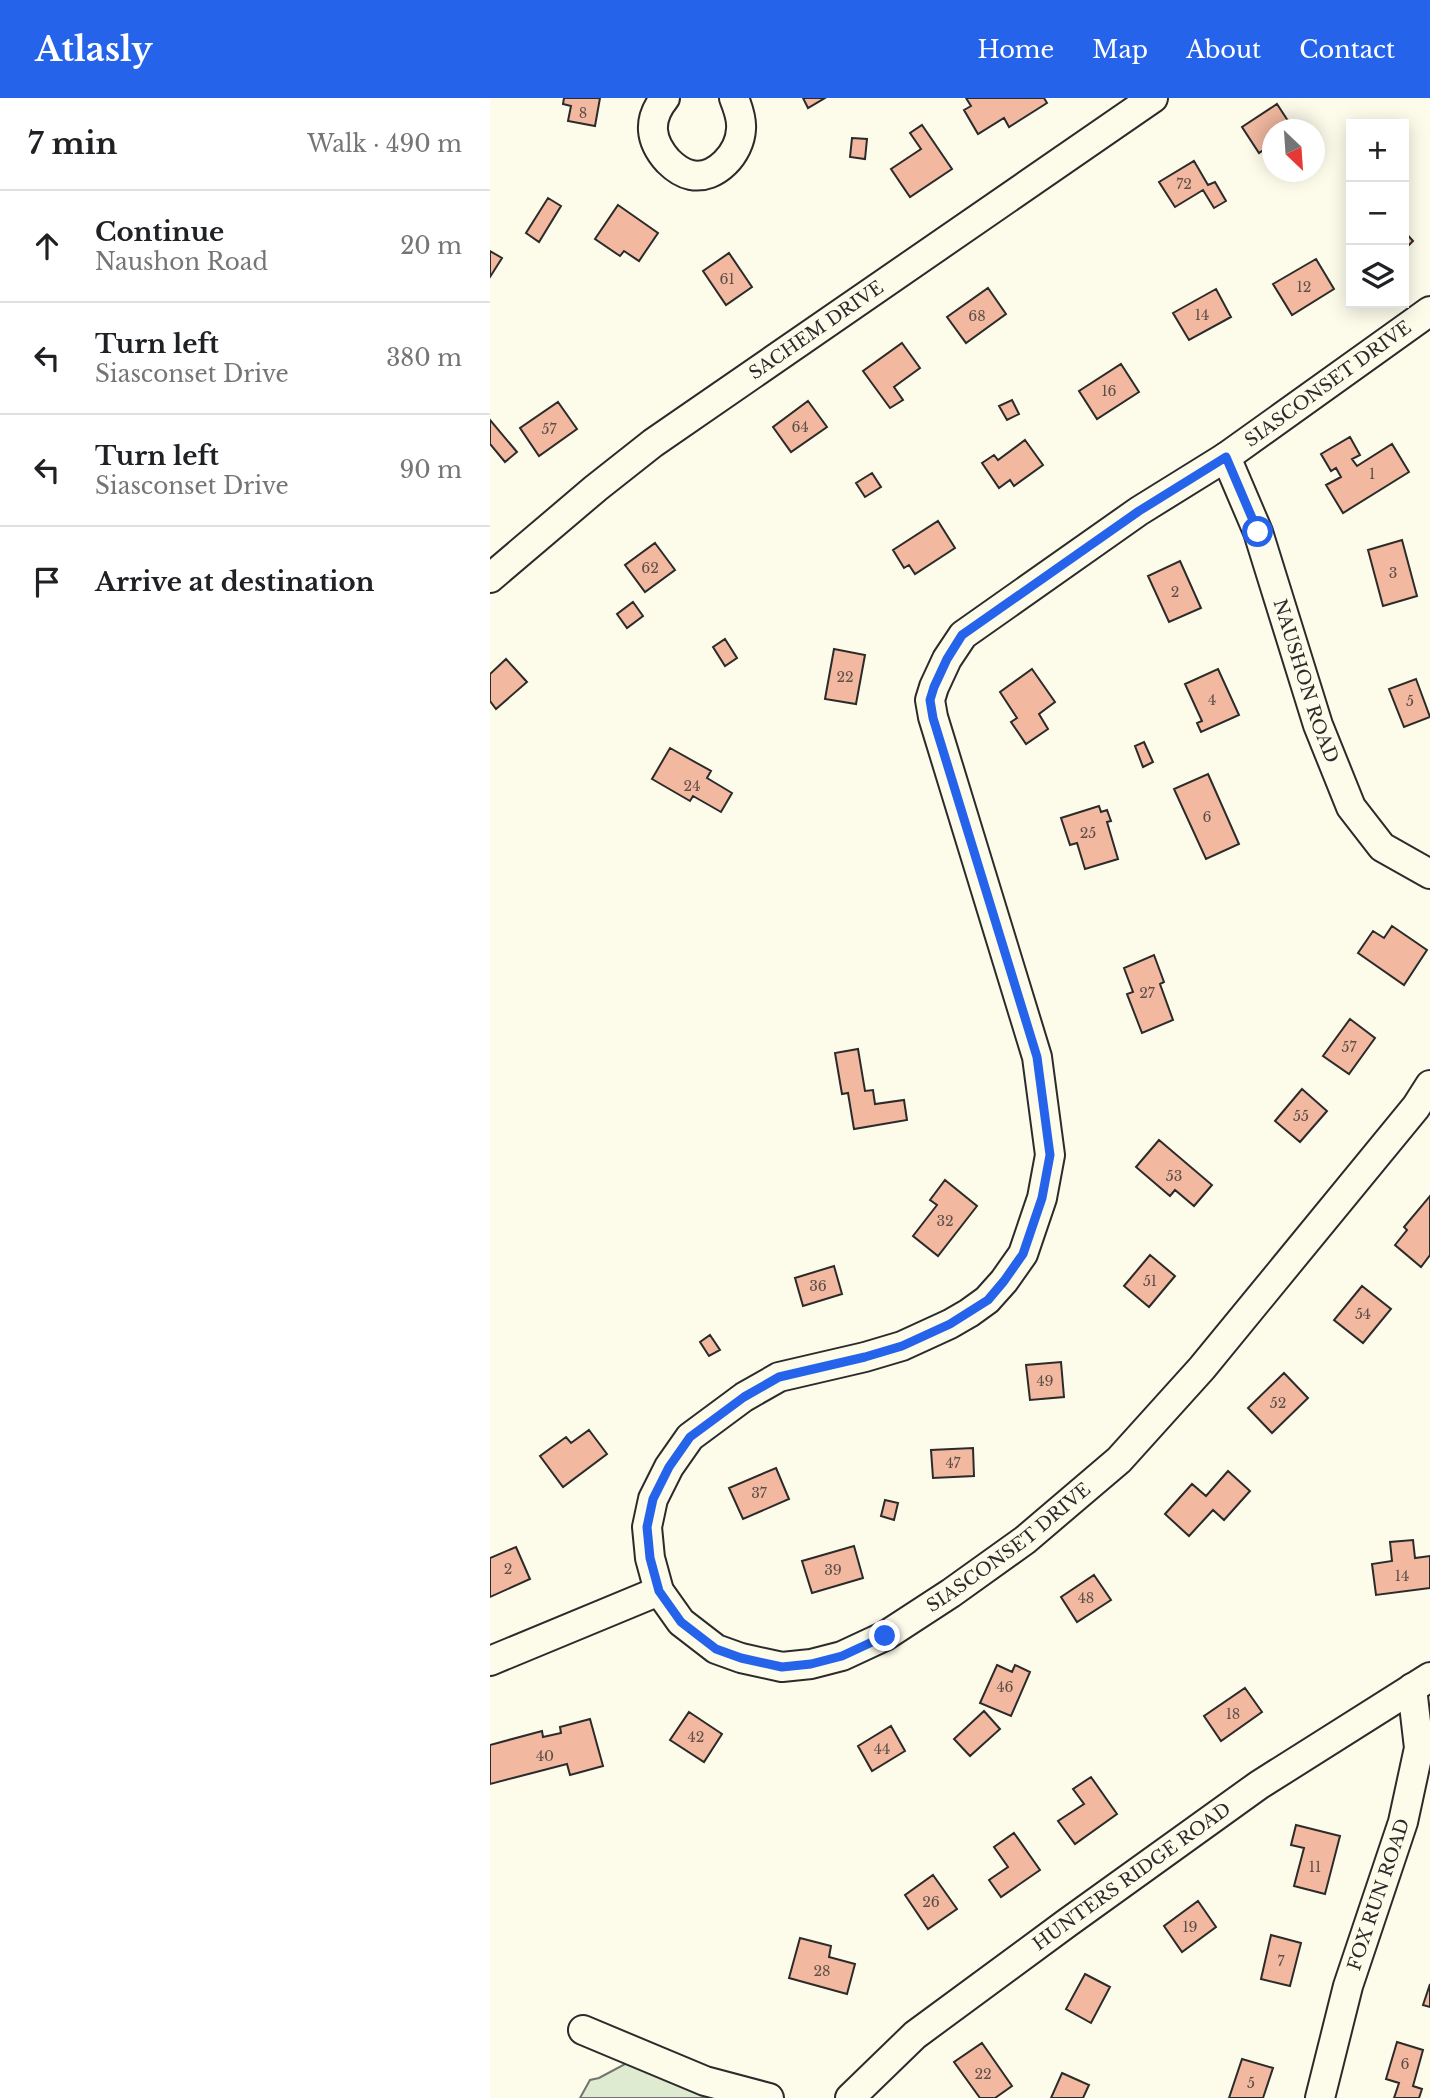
<!DOCTYPE html>
<html lang="en">
<head>
<meta charset="utf-8">
<style>
	body { margin:0; font-family:"Libre Baskerville",serif; background:#f2f2f2; color:#202124 }
	.controls { position:absolute; right:21px; top:21px; display:grid; overflow:hidden; border-radius:0px; box-shadow:0 4px 18px #0003 }
	.controls button { width:63px; height:63px; display:grid; place-items:center; padding:0; border:0; border-bottom:2px solid #e0e0e0; background:#fff; color:#202124; font:35px sans-serif }
	.compass { position:absolute; left:772px; top:21px; width:63px; height:63px; border-radius:50%; background:#fff; box-shadow:0 4px 18px #0003; rotate:155deg }
	.stop { position:absolute; width:21px; height:21px; margin:-16px; border:5px solid #2563eb; border-radius:50%; background:#fff }
	.stop.end { background:#2563eb; border-color:#fff; box-shadow:0 2px 7px #0008 }
	.list { margin:0; padding:0; list-style:none }
	h2 { display:flex; justify-content:space-between; align-items:center; height:91px; margin:0; padding:0 28px; font-size:30px }
	h2 small { font-size:23px; font-weight:400; color:#757577 }
	.list li { display:grid; grid-template-columns:46px 1fr auto; gap:21px; align-items:center; box-sizing:border-box; height:112px; padding:0 28px; border-top:2px solid #e0e0e0 }
	.list b { display:block; font-size:26px; white-space:nowrap }
	.list p { margin:0; font-size:23px; white-space:nowrap; color:#757577 }
	.list em { font-size:23px; font-style:normal; color:#757577 }
	.icon { flex:none; width:38px; height:38px; fill:none; stroke:currentColor; stroke-width:2; stroke-linecap:round; stroke-linejoin:round }
	.map { position:relative; flex:none; width:940px; height:2000px; overflow:hidden }
	header { display:flex; align-items:center; gap:42px; box-sizing:border-box; height:98px; padding:0 35px; background:#2563eb; color:#fff }
	header strong { font-size:33px }
	nav { display:flex; gap:38px; margin-inline-start:auto; font-size:24px }
	main { display:flex }
	aside { flex:1; background:#fff }
	.map>svg:first-child { display:block }
	.green { fill:#deebd1; stroke:#74746e; stroke-width:2 }
	.building { fill:#f2b8a0; stroke:#2b2b2b; stroke-width:2 }
	.lines { fill:none; stroke-linecap:round; stroke-linejoin:round }
	.minor-casing { stroke:#2b2b2b; stroke-width:32 }
	.minor { stroke:#fdfbea; stroke-width:28 }
	.route { stroke:#2563eb; stroke-width:9 }
	.labels { text-anchor:middle; stroke-width:5; stroke-linejoin:round; paint-order:stroke }
	.number-label { font-size:14px; fill:#5d4e48 }
	.street-label { font-size:18px; fill:#2b2b2b; stroke:#fdfbea }
</style>
</head>
<body>
<header>
<strong>Atlasly</strong>
<nav><a>Home</a><a>Map</a><a>About</a><a>Contact</a></nav>
</header>
<main>
<aside>
<h2>7 min<small>Walk · 490 m</small></h2>
<ul class="list">
<li><svg class="icon" aria-label="ahead" viewBox="0 0 24 24"><path d="M12 20V5M6 11l6-6 6 6"/></svg><div><b>Continue</b><p>Naushon Road</p></div><em>20 m</em></li>
<li><svg class="icon" aria-label="left" viewBox="0 0 24 24"><path d="M17 20v-9H6M10 6l-5 5 5 5"/></svg><div><b>Turn left</b><p>Siasconset Drive</p></div><em>380 m</em></li>
<li><svg class="icon" aria-label="left" viewBox="0 0 24 24"><path d="M17 20v-9H6M10 6l-5 5 5 5"/></svg><div><b>Turn left</b><p>Siasconset Drive</p></div><em>90 m</em></li>
<li><svg class="icon" aria-label="arrive" viewBox="0 0 24 24"><path d="M6 21V4h12l-3 4 3 4H6"/></svg><div><b>Arrive at destination</b></div></li>
</ul>
</aside>
<div class="map">
<svg width="940" height="2000" viewBox="0 0 940 2000">
	<rect width="100%" height="100%" fill="#fdfbea"/>
	<path class="green" d="M 135,1966 L 149,1966 L 240,2000 L 90,2000 L 100,1982 L 109,1980 Z"/>
	<path class="building" d="M 74,0 L 110,0 L 105,28 L 78,23 L 81,8 L 73,6 Z
		M 313,0 L 335,0 L 318,10 Z
		M 476,0 L 554,0 L 557,5 L 519,29 L 514,20 L 488,36 L 474,12 L 481,8 Z
		M 787,6 L 804,32 L 782,32 L 782,46 L 769,55 L 752,29 Z
		M 432,27 L 462,71 L 420,99 L 401,71 L 431,51 L 420,35 Z
		M 362,40 L 377,41 L 375,61 L 360,59 Z
		M 704,63 L 718,87 L 725,84 L 736,103 L 724,110 L 713,92 L 685,109 L 669,84 Z
		M 58,100 L 71,108 L 49,144 L 36,135 Z
		M 128,107 L 168,135 L 149,163 L 134,153 L 130,158 L 105,141 Z
		M 914,127 L 917,130 L 914,133 L 923,143 L 914,152 Z
		M 0,153 L 12,160 L 0,179 Z
		M 239,155 L 262,189 L 236,207 L 213,173 Z
		M 826,161 L 844,191 L 802,217 L 783,186 Z
		M 498,190 L 516,216 L 476,245 L 457,219 Z
		M 726,191 L 741,219 L 699,242 L 683,215 Z
		M 412,245 L 430,270 L 404,289 L 413,302 L 400,310 L 373,273 Z
		M 631,266 L 649,294 L 607,321 L 589,293 Z
		M 522,302 L 529,316 L 517,322 L 509,308 Z
		M 318,303 L 337,329 L 301,354 L 283,329 Z
		M 68,304 L 87,331 L 49,358 L 30,330 Z
		M 0,322 L 27,354 L 15,364 L 0,346 Z
		M 860,339 L 870,357 L 862,361 L 867,368 L 902,346 L 919,374 L 853,415 L 836,387 L 851,379 L 846,370 L 841,373 L 831,356 Z
		M 535,342 L 553,367 L 524,388 L 520,382 L 509,390 L 492,365 L 504,357 L 508,362 Z
		M 382,375 L 391,389 L 375,399 L 366,385 Z
		M 448,423 L 465,450 L 425,476 L 419,467 L 414,470 L 403,452 Z
		M 912,442 L 927,498 L 893,508 L 878,452 Z
		M 165,445 L 185,472 L 155,494 L 135,467 Z
		M 690,463 L 711,510 L 679,524 L 658,478 Z
		M 143,504 L 153,518 L 137,530 L 127,516 Z
		M 235,541 L 247,560 L 235,568 L 223,549 Z
		M 344,551 L 375,557 L 366,606 L 335,601 Z
		M 16,561 L 37,584 L 6,611 L 0,603 L 0,576 Z
		M 542,571 L 565,604 L 549,616 L 558,631 L 536,646 L 521,624 L 527,620 L 510,594 Z
		M 728,571 L 749,617 L 711,634 L 707,625 L 712,623 L 695,586 Z
		M 926,581 L 940,619 L 914,629 L 899,591 Z
		M 654,644 L 663,664 L 653,669 L 645,648 Z
		M 180,650 L 221,673 L 217,680 L 242,695 L 231,714 L 203,698 L 200,703 L 162,681 Z
		M 718,676 L 749,746 L 716,761 L 684,691 Z
		M 609,708 L 611,714 L 617,712 L 621,723 L 617,724 L 628,761 L 595,771 L 587,745 L 580,747 L 571,720 Z
		M 902,828 L 937,852 L 914,887 L 868,855 L 883,833 L 894,840 Z
		M 664,857 L 674,884 L 670,886 L 683,922 L 652,935 L 637,896 L 643,894 L 634,870 Z
		M 860,921 L 885,940 L 859,976 L 833,958 Z
		M 368,951 L 375,993 L 383,992 L 385,1006 L 414,1002 L 417,1022 L 364,1031 L 358,995 L 352,996 L 345,955 Z
		M 812,991 L 837,1013 L 810,1044 L 785,1023 Z
		M 669,1042 L 722,1087 L 704,1108 L 685,1092 L 680,1098 L 646,1069 Z
		M 455,1082 L 487,1108 L 448,1158 L 423,1138 L 447,1107 L 440,1102 Z
		M 940,1098 L 940,1157 L 931,1169 L 905,1147 L 917,1132 L 914,1129 Z
		M 660,1157 L 685,1178 L 659,1209 L 634,1188 Z
		M 344,1168 L 352,1196 L 313,1208 L 305,1180 Z
		M 872,1188 L 901,1211 L 873,1245 L 844,1222 Z
		M 220,1237 L 230,1252 L 219,1258 L 210,1244 Z
		M 571,1264 L 574,1299 L 540,1302 L 536,1267 Z
		M 794,1275 L 818,1300 L 782,1335 L 758,1310 Z
		M 99,1332 L 117,1356 L 73,1389 L 50,1358 L 76,1339 L 81,1345 Z
		M 483,1350 L 484,1378 L 443,1380 L 441,1352 Z
		M 286,1370 L 299,1401 L 253,1421 L 239,1390 Z
		M 738,1373 L 760,1393 L 734,1422 L 723,1412 L 699,1438 L 675,1416 L 702,1386 L 716,1398 Z
		M 395,1402 L 408,1405 L 404,1422 L 391,1418 Z
		M 923,1442 L 925,1460 L 940,1458 L 940,1490 L 886,1497 L 882,1466 L 902,1463 L 900,1444 Z
		M 364,1448 L 373,1480 L 322,1495 L 312,1463 Z
		M 26,1449 L 40,1481 L 0,1499 L 0,1460 Z
		M 604,1477 L 621,1502 L 587,1524 L 571,1499 Z
		M 507,1567 L 522,1574 L 525,1567 L 540,1574 L 521,1618 L 490,1605 Z
		M 755,1590 L 772,1614 L 731,1643 L 714,1618 Z
		M 494,1613 L 510,1631 L 480,1658 L 464,1641 Z
		M 199,1614 L 232,1636 L 214,1664 L 180,1642 Z
		M 100,1621 L 113,1668 L 80,1677 L 77,1666 L 0,1686 L 0,1647 L 52,1633 L 53,1639 L 71,1635 L 70,1629 Z
		M 401,1628 L 415,1653 L 382,1673 L 368,1648 Z
		M 601,1679 L 627,1716 L 585,1746 L 568,1723 L 594,1706 L 583,1691 Z
		M 806,1727 L 850,1738 L 835,1796 L 804,1788 L 814,1750 L 801,1747 Z
		M 524,1735 L 550,1772 L 511,1799 L 499,1782 L 518,1769 L 504,1749 Z
		M 443,1777 L 467,1811 L 438,1831 L 415,1797 Z
		M 708,1803 L 726,1829 L 692,1854 L 674,1828 Z
		M 781,1837 L 811,1845 L 800,1888 L 771,1881 Z
		M 310,1840 L 341,1848 L 339,1859 L 365,1866 L 357,1896 L 299,1880 Z
		M 595,1876 L 620,1889 L 601,1925 L 576,1911 Z
		M 940,1886 L 940,1909 L 933,1907 Z
		M 907,1944 L 933,1952 L 923,1988 L 932,1991 L 929,2000 L 904,2000 L 909,1985 L 896,1981 Z
		M 492,1945 L 522,1988 L 505,2000 L 490,2000 L 464,1964 Z
		M 752,1961 L 783,1970 L 773,2000 L 739,2000 Z
		M 572,1975 L 599,1987 L 593,2000 L 561,2000 Z"/>
	<g class="lines">
		<g class="minor-casing">
			<g id="minor">
				<path d="M 175,0 C 157,22 160,43 178,63 C 184,69 191,75 201,77 C 226,82 250,55 251,31 C 252,21 248,10 244,0"/>
				<path id="s1" d="M 940,213 L 736,359 L 649,413 L 473,537 L 457,561 L 444,589 L 440,602 L 443,619 L 547,959 L 560,1057 L 552,1100 L 533,1156 L 514,1183 L 497,1202 L 479,1215 L 460,1226 L 412,1248 L 375,1259 L 289,1279 L 254,1299 L 200,1339 L 179,1369 L 163,1401 L 157,1429 L 160,1460 L 169,1493 L 191,1524 L 226,1551 L 251,1560 L 292,1569 L 321,1566 L 352,1558 L 395,1538 L 461,1495 L 535,1442 L 629,1362 L 712,1270 L 926,1009 L 940,987"/>
				<path id="s2" d="M 736,359 L 768,434 L 828,627 L 861,709 L 892,749 L 940,776"/>
				<path id="s3" d="M 0,480 L 106,390 L 163,345 L 663,0"/>
				<path d="M 0,1563 L 169,1493"/>
				<path d="M 93,1932 L 215,1983 L 279,2000"/>
				<path id="s4" d="M 360,2000 L 425,1937 L 577,1825 L 769,1687 L 940,1579"/>
				<path id="s5" d="M 830,2000 L 858,1888 L 913,1724 L 929,1650 L 922,1590"/>
			</g>
		</g>
		<use href="#minor" class="minor"/>
	</g>
	<g class="lines">
		<path class="route" d="M 395,1538 L 352,1558 L 321,1566 L 292,1569 L 251,1560 L 226,1551 L 191,1524 L 169,1493 L 160,1460 L 157,1429 L 163,1401 L 179,1369 L 200,1339 L 254,1299 L 289,1279 L 375,1259 L 412,1248 L 460,1226 L 498,1202 L 514,1183 L 533,1156 L 552,1100 L 560,1057 L 547,959 L 443,620 L 440,602 L 444,589 L 457,561 L 472,537 L 649,413 L 736,359 L 768,434"/>
	</g>
	<g class="labels">
		<g class="number-label">
			<text x="93" y="20">8</text>
			<text x="694" y="91">72</text>
			<text x="237" y="186">61</text>
			<text x="814" y="194">12</text>
			<text x="712" y="222">14</text>
			<text x="487" y="223">68</text>
			<text x="619" y="298">16</text>
			<text x="310" y="334">64</text>
			<text x="59" y="336">57</text>
			<text x="882" y="381">1</text>
			<text x="160" y="475">62</text>
			<text x="903" y="480">3</text>
			<text x="685" y="499">2</text>
			<text x="355" y="584">22</text>
			<text x="722" y="607">4</text>
			<text x="920" y="608">5</text>
			<text x="202" y="693">24</text>
			<text x="717" y="724">6</text>
			<text x="598" y="740">25</text>
			<text x="657" y="900">27</text>
			<text x="859" y="954">57</text>
			<text x="811" y="1023">55</text>
			<text x="684" y="1083">53</text>
			<text x="455" y="1128">32</text>
			<text x="660" y="1188">51</text>
			<text x="328" y="1193">36</text>
			<text x="873" y="1221">54</text>
			<text x="555" y="1288">49</text>
			<text x="788" y="1310">52</text>
			<text x="463" y="1370">47</text>
			<text x="269" y="1400">37</text>
			<text x="18" y="1476">2</text>
			<text x="343" y="1477">39</text>
			<text x="912" y="1483">14</text>
			<text x="596" y="1505">48</text>
			<text x="515" y="1594">46</text>
			<text x="743" y="1621">18</text>
			<text x="206" y="1644">42</text>
			<text x="392" y="1656">44</text>
			<text x="55" y="1663">40</text>
			<text x="825" y="1774">11</text>
			<text x="441" y="1809">26</text>
			<text x="700" y="1834">19</text>
			<text x="791" y="1868">7</text>
			<text x="332" y="1878">28</text>
			<text x="915" y="1971">6</text>
			<text x="493" y="1981">22</text>
			<text x="761" y="1990">5</text>
		</g>
		<g class="street-label">
			<text dy="6" stroke="none"><textPath href="#s3" startOffset="410">SACHEM DRIVE</textPath></text>
			<text transform="translate(838 286) rotate(-36)" y="6">SIASCONSET DRIVE</text>
			<text dy="6" stroke="none"><textPath href="#s2" startOffset="238">NAUSHON ROAD</textPath></text>
			<text dy="6" stroke="none"><textPath href="#s1" startOffset="2184">SIASCONSET DRIVE</textPath></text>
			<text dy="6" stroke="none"><textPath href="#s4" startOffset="359">HUNTERS RIDGE ROAD</textPath></text>
			<text dy="6" stroke="none"><textPath href="#s5" startOffset="212">FOX RUN ROAD</textPath></text>
		</g>
	</g>
</svg>
<div class="controls">
<button>+</button>
<button>−</button>
<button><svg class="icon" aria-label="layers" viewBox="0 0 24 24"><path d="M12 4l9 5-9 5-9-5zM3 14l9 5 9-5"/></svg></button>
</div>
<svg class="compass" viewBox="-18 -18 36 36"><path d="M0-13l5 13h-10z" fill="#e53935"/><path d="M0 13l5-13h-10z" fill="#757577"/></svg>
<div class="stop" style="left:768px;top:434px"></div>
<div class="stop end" style="left:395px;top:1538px"></div>
</div>
</main>
</body>
</html>
